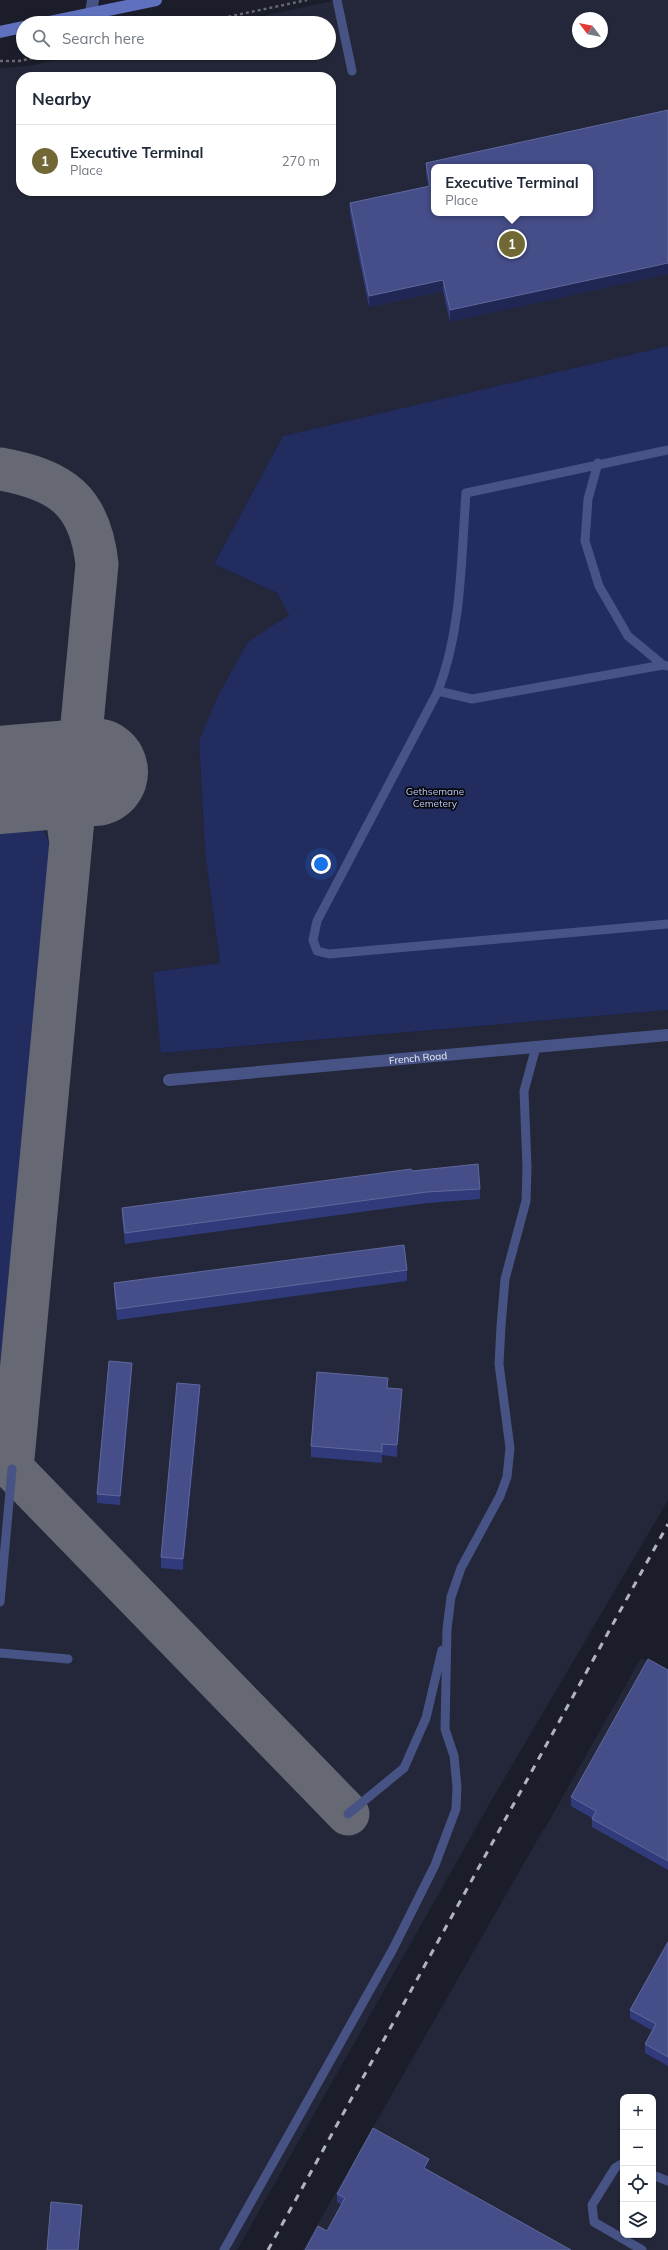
<!DOCTYPE html>
<html lang="en">
<head>
<meta charset="utf-8">
<style>
	body { margin:0; font-family:Mulish,sans-serif; background:#f2f2f3; color:#1f2937 }
	.controls { position:absolute; right:12px; bottom:12px; display:grid; overflow:hidden; border-radius:8px; box-shadow:0 1px 3px #0004 }
	.controls button { width:36px; height:36px; display:grid; place-items:center; padding:0; border:0; border-bottom:1px solid #e0e1e3; background:#fff; color:#1f2937; font:20px sans-serif }
	.compass { position:absolute; left:572px; top:12px; width:36px; height:36px; border-radius:50%; background:#fff; box-shadow:0 1px 3px #0004; rotate:302deg }
	.you { position:absolute; left:321px; top:864px; width:14px; height:14px; margin:-10px; border:3px solid #fff; border-radius:50%; background:#1a73e8; box-shadow:0 0 0 6px #1a73e833 }
	.badge { display:grid; place-items:center; width:26px; height:26px; border-radius:50%; background:#726836; color:#fff; font-size:13px; font-weight:700 }
	.pin { position:absolute; translate:-50% -50%; border:2px solid #fff; box-shadow:0 1px 4px #0006 }
	.popup { position:absolute; left:431px; top:164px; width:162px; height:52px; box-sizing:border-box; display:grid; place-content:center; border-radius:8px; background:#fff; filter:drop-shadow(0 1px 3px #0005); font-size:13px; white-space:nowrap; color:#747a83 }
	.popup b { font-size:15px; color:#1f2937 }
	.popup::after { content:''; position:absolute; left:50%; top:100%; margin-left:-8px; border:8px solid transparent; border-top-color:#fff }
	.list { margin:0; padding:0; list-style:none }
	h2 { display:flex; justify-content:space-between; align-items:center; height:52px; margin:0; padding:0 16px; font-size:17px }
	h2 small { font-size:13px; font-weight:400; color:#747a83 }
	.list li { display:grid; grid-template-columns:26px 1fr auto; gap:12px; align-items:center; box-sizing:border-box; height:72px; padding:0 16px; border-top:1px solid #e0e1e3 }
	.list b { display:block; font-size:15px; white-space:nowrap }
	.list p { margin:0; font-size:13px; white-space:nowrap; color:#747a83 }
	.list em { font-size:13px; font-style:normal; color:#747a83 }
	.icon { flex:none; width:22px; height:22px; fill:none; stroke:currentColor; stroke-width:2; stroke-linecap:round; stroke-linejoin:round }
	.map { position:relative; flex:none; width:668px; height:2250px; overflow:hidden }
	.search { position:absolute; background:#fff; box-shadow:0 1px 3px #0004; left:16px; top:16px; width:320px; height:44px; display:flex; align-items:center; gap:10px; box-sizing:border-box; padding:0 14px; border-radius:22px; color:#747a83; font-size:15px }
	.panel { position:absolute; background:#fff; box-shadow:0 1px 3px #0004; left:16px; top:72px; width:320px; height:124px; border-radius:16px }
	.map>svg:first-child { display:block }
	.built { fill:#232739; fill-rule:evenodd }
	.green { fill:#222c5f }
	.lines { fill:none; stroke-linecap:round; stroke-linejoin:round }
	.taxiway { stroke:#666974; stroke-width:43 }
	.runway { stroke:#666974; stroke-width:108 }
	.path { stroke:#666974; stroke-width:2.5; stroke-dasharray:3 3; stroke-linecap:butt }
	.service { stroke:#475384; stroke-width:9 }
	.minor { stroke:#475384; stroke-width:12 }
	.secondary { stroke:#5e70be; stroke-width:12 }
	.rail { stroke:#b1b4be; stroke-width:3; stroke-dasharray:7 7; stroke-linecap:butt }
	.wall { fill:#313b7b }
	.shaded-wall { fill:#202755 }
	.building { fill:#454e89; stroke:#60689a; fill-rule:evenodd }
	.labels { text-anchor:middle; stroke-width:3.5; stroke-linejoin:round; paint-order:stroke }
	.park-label { font-size:10px; fill:#c0ccf5; stroke:#07080e }
	.street-label { font-size:10px; fill:#edf0f9; stroke:#07080e }
</style>
</head>
<body>
<div class="map">
<svg width="668" height="2250" viewBox="0 0 668 2250">
	<rect width="100%" height="100%" fill="#1b1e2a"/>
	<path class="built" d="M 337,0 L 668,0 L 668,346 L 283,436 L 214,564 L 277,593 L 289,615 L 248,643 L 199,741 L 205,852 L 220,963 L 153,972 L 162,1053 L 668,1010 L 668,1500 L 494,1796 L 237,2250 L 0,2250 L 0,68 L 29,66 L 91,53 L 329,53 L 329,23 L 231,23 ZM 578,18 L 602,18 L 602,42 L 578,42 ZM 21,77 L 331,77 L 331,191 L 21,191 ZM 434,167 L 590,167 L 590,213 L 434,213 Z
		M 641,1658 L 668,1673 L 668,2250 L 303,2250 L 543,1830 L 544,1830 ZM 623,2097 L 653,2097 L 653,2235 L 623,2235 Z"/>
	<path class="green" d="M 668,346 L 668,1010 L 161,1053 L 153,972 L 220,963 L 205,852 L 199,741 L 218,696 L 248,642 L 289,615 L 277,593 L 214,564 L 283,436 Z
		M 14,815 C 37,817 49,832 51,854 L 0,1393 L 0,816 Z"/>
	<g class="lines">
		<path class="taxiway" d="M 0,469 C 61,480 90,500 97,564 L 12,1469
			M 29,778 C 60,789 67,807 70,837
			M 0,1456 L 348,1814"/>
		<path class="runway" d="M 0,780 L 94,772"/>
		<path class="path" d="M 199,23 L 307,0
			M 0,61 L 19,61 L 58,53"/>
		<path class="service" d="M 337,0 L 352,71
			M 668,450 L 466,493 C 461,559 462,629 438,691 L 317,921 L 313,940 L 317,951 L 329,954 L 668,924
			M 598,463 L 588,499 L 585,541 L 599,586 L 628,636 L 663,665
			M 438,691 L 472,699 L 663,665 L 668,666
			M 0,1602 L 12,1469
			M 0,1653 L 68,1659
			M 348,1814 L 404,1768 L 426,1718 L 442,1650
			M 623,2163 L 615,2168 L 592,2205 L 594,2222 L 642,2250
			M 653,2175 L 668,2181
			M 224,2250 L 393,1949 L 435,1865 L 456,1809 L 457,1787 L 454,1756 L 445,1729 L 447,1629 L 451,1597 L 461,1568 L 500,1496 L 507,1477 L 510,1448 L 499,1364 L 501,1326 L 505,1279 L 526,1201 L 527,1167 L 524,1091 L 536,1047"/>
		<g class="minor">
			<path d="M 91,13 L 93,0"/>
			<path id="s1" d="M 169,1080 L 668,1035"/>
		</g>
		<path class="secondary" d="M 45,23 L 156,0
			M 0,32 L 23,27"/>
		<path class="rail" d="M 268,2250 L 668,1524"/>
	</g>
	<path class="wall" d="M 668,110 L 450,322 L 443,291 L 369,307 L 350,214 L 350,203 L 428,186 L 426,174 L 426,163 Z
		M 412,1171 L 480,1189 L 480,1199 L 427,1203 L 125,1244 L 122,1218 L 122,1208 Z
		M 407,1270 L 407,1281 L 117,1320 L 114,1294 L 114,1283 Z
		M 132,1372 L 120,1505 L 97,1503 L 97,1494 Z
		M 388,1388 L 402,1400 L 397,1457 L 382,1455 L 382,1463 L 311,1457 L 311,1446 Z
		M 200,1397 L 183,1570 L 161,1568 L 161,1557 Z
		M 668,1670 L 668,1870 L 592,1827 L 592,1818 L 571,1806 L 571,1797 Z
		M 668,1942 L 668,2066 L 645,2053 L 645,2044 L 653,2031 L 630,2018 L 630,2010 Z
		M 429,2167 L 427,2170 L 327,2231 L 342,2205 L 337,2202 L 337,2194 Z"/>
	<path class="shaded-wall" d="M 668,263 L 668,274 L 450,322 L 450,310 Z
		M 443,280 L 443,291 L 369,307 L 369,296 Z
		M 132,1363 L 132,1372 L 120,1505 L 120,1496 Z
		M 200,1385 L 200,1397 L 183,1570 L 183,1559 Z
		M 402,1389 L 402,1400 L 397,1457 L 397,1445 Z
		M 429,2159 L 429,2167 L 424,2176 L 424,2168 Z
		M 82,2205 L 82,2216 L 79,2250 L 78,2250 Z"/>
	<path class="building" d="M 668,110 L 668,263 L 450,310 L 443,280 L 369,296 L 350,203 L 430,186 L 426,163 ZM 434,167 L 590,167 L 590,213 L 434,213 Z
		M 478,1164 L 480,1189 L 427,1192 L 125,1233 L 122,1208 L 411,1169 L 412,1171 Z
		M 404,1245 L 407,1270 L 117,1309 L 114,1283 Z
		M 109,1361 L 132,1363 L 120,1496 L 97,1494 Z
		M 317,1372 L 388,1378 L 387,1388 L 402,1389 L 397,1445 L 382,1444 L 382,1452 L 311,1446 Z
		M 177,1383 L 200,1385 L 183,1559 L 161,1557 Z
		M 648,1659 L 668,1670 L 668,1861 L 592,1819 L 596,1811 L 571,1797 Z
		M 668,1942 L 668,2057 L 645,2044 L 656,2024 L 630,2010 Z
		M 373,2128 L 429,2159 L 424,2168 L 571,2250 L 305,2250 L 318,2226 L 327,2231 L 345,2198 L 337,2194 Z
		M 51,2202 L 82,2205 L 78,2250 L 47,2250 Z"/>
	<g class="labels">
		<g class="park-label">
			<text x="435" y="795">Gethsemane<tspan x="435" dy="12">Cemetery</tspan></text>
		</g>
		<g class="street-label">
			<text dy="4" stroke="none"><textPath href="#s1" startOffset="250">French Road</textPath></text>
		</g>
	</g>
</svg>
<div class="controls">
<button>+</button>
<button>−</button>
<button><svg class="icon" aria-label="locate" viewBox="0 0 24 24"><circle cx="12" cy="12" r="6"/><path d="M12 2v4M12 18v4M2 12h4M18 12h4"/></svg></button>
<button><svg class="icon" aria-label="layers" viewBox="0 0 24 24"><path d="M12 4l9 5-9 5-9-5zM3 14l9 5 9-5"/></svg></button>
</div>
<svg class="compass" viewBox="-18 -18 36 36"><path d="M0-13l5 13h-10z" fill="#e53935"/><path d="M0 13l5-13h-10z" fill="#747a83"/></svg>
<div class="you"></div>
<div class="pin badge" style="left:512px;top:244px">1</div>
<div class="popup"><b>Executive Terminal</b>Place</div>
<div class="search"><svg class="icon" aria-label="search" viewBox="0 0 24 24"><circle cx="10" cy="10" r="6"/><path d="M15 15l6 6"/></svg>Search here</div>
<section class="panel">
<h2>Nearby<small></small></h2>
<ul class="list">
<li><span class="badge">1</span><div><b>Executive Terminal</b><p>Place</p></div><em>270 m</em></li>
</ul>
</section>
</div>
</body>
</html>
